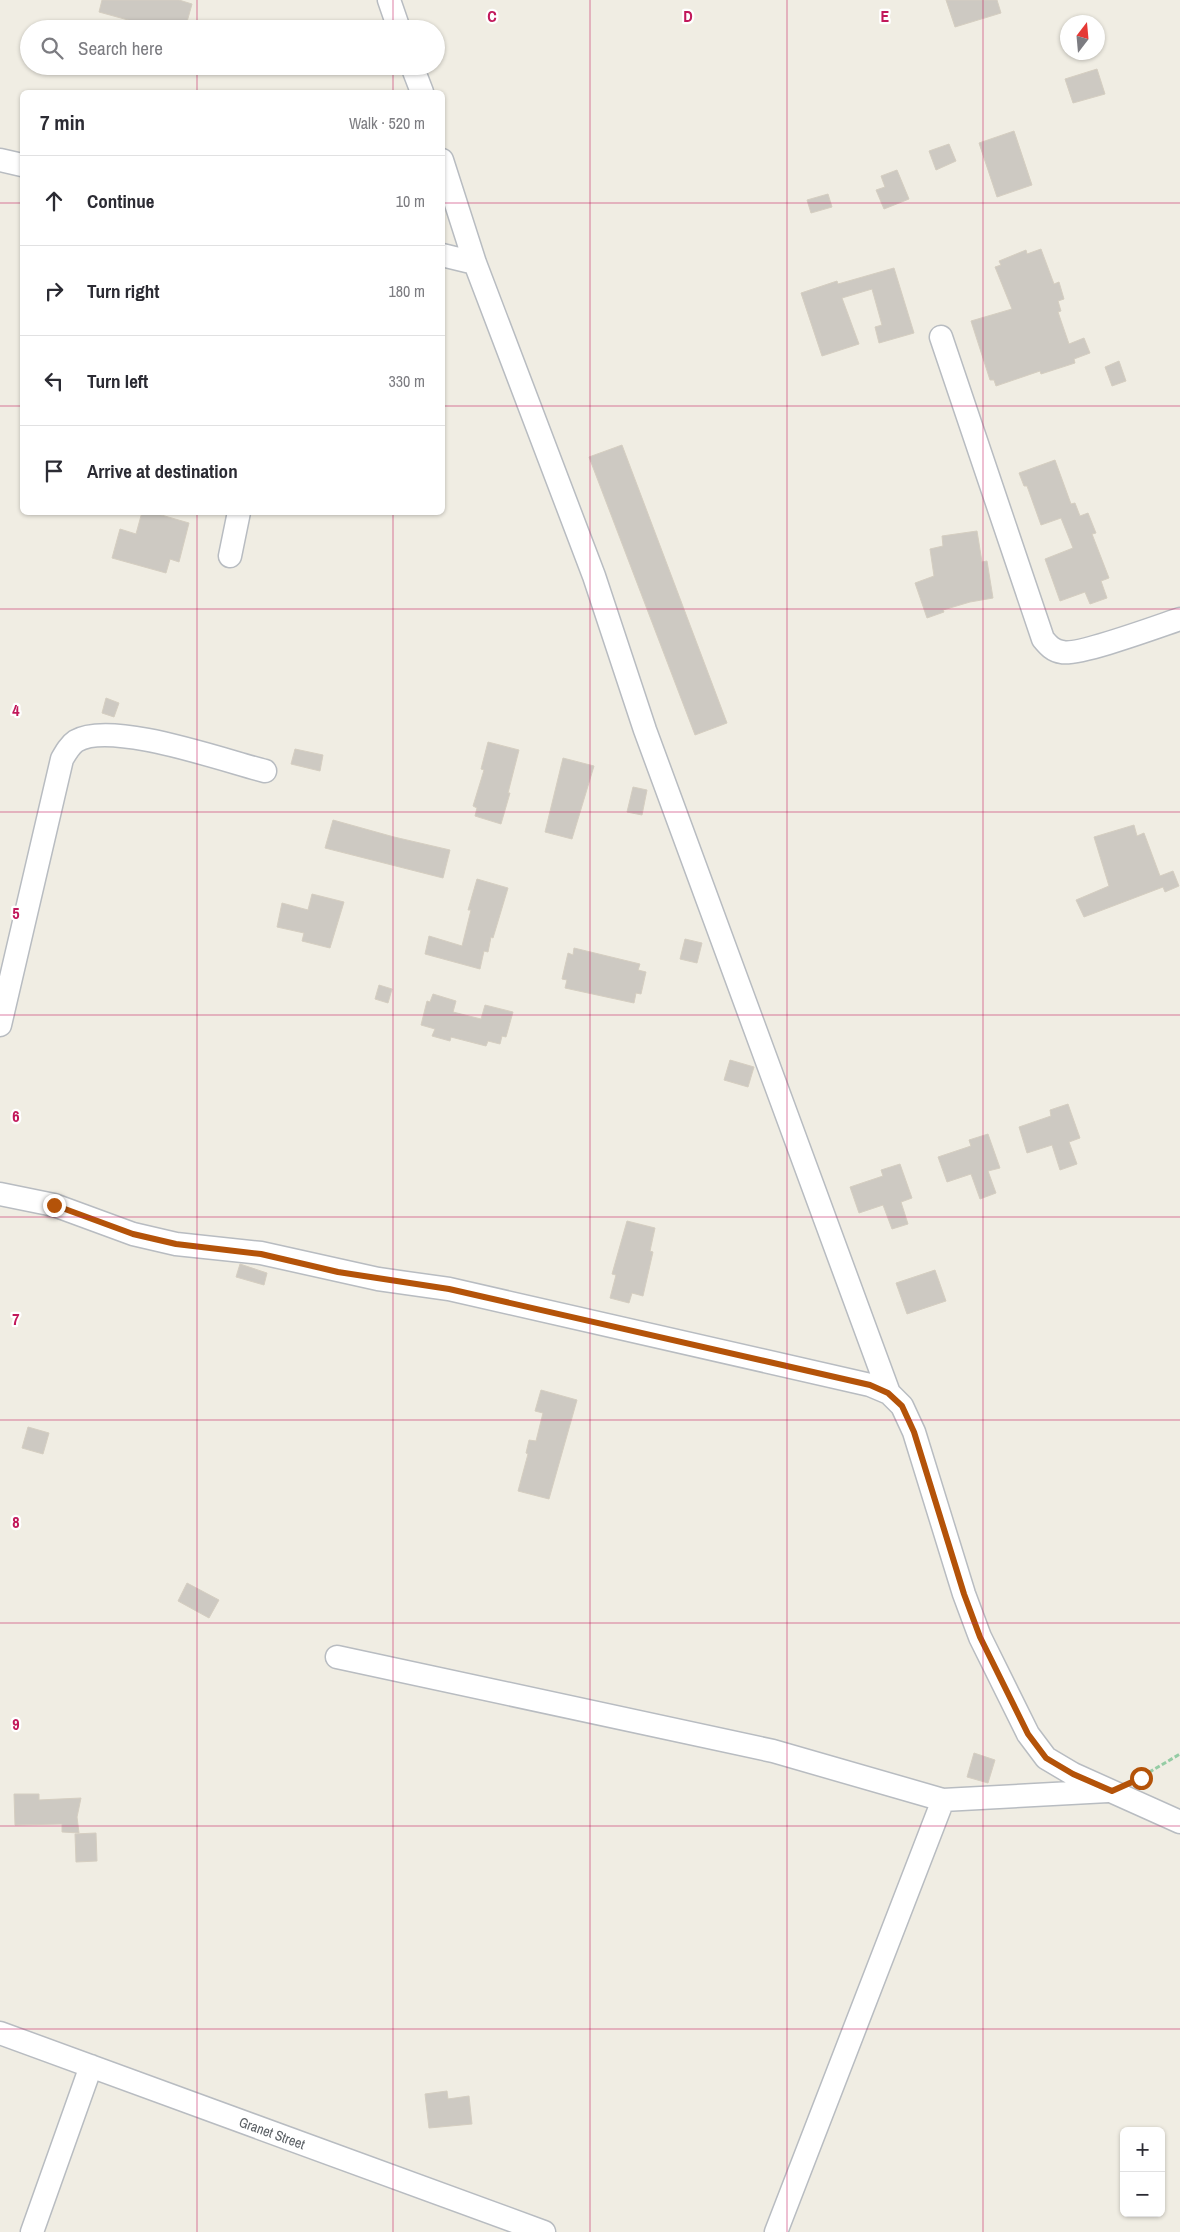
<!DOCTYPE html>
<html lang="en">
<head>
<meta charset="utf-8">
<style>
	body { margin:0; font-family:"Archivo Narrow",sans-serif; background:#f7f7f7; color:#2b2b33 }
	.controls { position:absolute; right:15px; bottom:15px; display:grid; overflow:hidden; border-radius:8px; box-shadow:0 1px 4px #0004 }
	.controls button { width:45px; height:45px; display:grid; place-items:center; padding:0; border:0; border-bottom:1px solid #e1e1e2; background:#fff; color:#2b2b33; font:25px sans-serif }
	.compass { position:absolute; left:1060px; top:15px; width:45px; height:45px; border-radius:50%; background:#fff; box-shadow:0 1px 4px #0004; rotate:16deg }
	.stop { position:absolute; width:15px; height:15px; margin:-11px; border:4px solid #b45309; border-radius:50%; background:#fff }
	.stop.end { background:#b45309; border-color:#fff; box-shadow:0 1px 5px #0008 }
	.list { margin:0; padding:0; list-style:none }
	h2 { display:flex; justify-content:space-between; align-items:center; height:65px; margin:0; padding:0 20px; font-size:21px }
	h2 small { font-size:16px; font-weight:400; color:#7c7c81 }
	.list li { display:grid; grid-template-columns:32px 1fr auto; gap:15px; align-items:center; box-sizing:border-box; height:90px; padding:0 20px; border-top:1px solid #e1e1e2 }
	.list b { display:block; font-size:19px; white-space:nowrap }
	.list em { font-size:16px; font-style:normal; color:#7c7c81 }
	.icon { flex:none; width:28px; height:28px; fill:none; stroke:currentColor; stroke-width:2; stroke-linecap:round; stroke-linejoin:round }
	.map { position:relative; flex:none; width:1180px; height:2232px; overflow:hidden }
	.search { position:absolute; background:#fff; box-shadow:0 1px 4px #0004; left:20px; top:20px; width:425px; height:55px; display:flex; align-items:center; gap:12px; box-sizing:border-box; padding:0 18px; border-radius:28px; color:#7c7c81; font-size:19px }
	.panel { position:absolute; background:#fff; box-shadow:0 1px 4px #0004; left:20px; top:90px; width:425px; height:425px; border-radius:8px }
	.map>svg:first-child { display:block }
	.building { fill:#cdc9c2; stroke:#d5cec1 }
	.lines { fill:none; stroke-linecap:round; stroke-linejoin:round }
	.minor-casing { stroke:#b8bcc1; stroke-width:25 }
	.path { stroke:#95cca4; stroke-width:3; stroke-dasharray:5 2.5; stroke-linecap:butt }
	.minor { stroke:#fff; stroke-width:22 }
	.route { stroke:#b45309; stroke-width:6 }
	.grid { fill:none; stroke:#c2185b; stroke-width:1; stroke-opacity:0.55 }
	.labels { text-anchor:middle; stroke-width:4.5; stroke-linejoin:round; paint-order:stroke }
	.street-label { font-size:14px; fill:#5b6065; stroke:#fff }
	.grid-label { font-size:16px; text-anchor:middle; font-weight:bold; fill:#c2185b; stroke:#fff; stroke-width:4.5; stroke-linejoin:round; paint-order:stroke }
</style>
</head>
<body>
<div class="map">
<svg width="1180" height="2232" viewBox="0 0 1180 2232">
	<rect width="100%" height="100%" fill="#f0ede3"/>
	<path class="building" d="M 102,0 L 179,0 L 192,4 L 185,29 L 161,29 L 99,12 Z
		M 946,0 L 997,0 L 1001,13 L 955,27 Z
		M 1097,69 L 1105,94 L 1073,103 L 1065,79 Z
		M 1014,131 L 1032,185 L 997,197 L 979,143 Z
		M 949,144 L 956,161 L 936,170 L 929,151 Z
		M 897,170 L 909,199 L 884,209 L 876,190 L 885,187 L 881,176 Z
		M 828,194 L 832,207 L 811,213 L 807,200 Z
		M 1041,249 L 1054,284 L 1059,282 L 1064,299 L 1058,301 L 1061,311 L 1058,312 L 1069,344 L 1084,338 L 1090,353 L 1074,359 L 1075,363 L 1041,374 L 1040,371 L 996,386 L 994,380 L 990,380 L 971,321 L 1012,309 L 995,267 L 1001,265 L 999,261 L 1026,250 L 1027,254 Z
		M 894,268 L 914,333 L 879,343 L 875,327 L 882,325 L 872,289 L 842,298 L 859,344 L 822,356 L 801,293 L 837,281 L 838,284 Z
		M 1119,361 L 1126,381 L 1112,386 L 1105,367 Z
		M 622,445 L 727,723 L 695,735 L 589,457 Z
		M 1055,460 L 1071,504 L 1075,503 L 1080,516 L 1088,513 L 1096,533 L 1092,534 L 1109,578 L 1101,581 L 1107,598 L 1090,604 L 1085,592 L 1060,601 L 1045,559 L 1073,548 L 1061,518 L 1041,525 L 1027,486 L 1024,486 L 1019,473 Z
		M 142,512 L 151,512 L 189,523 L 179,562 L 170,559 L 166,573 L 112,558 L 120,529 L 136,534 Z
		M 977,531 L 982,562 L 987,561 L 993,598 L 970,602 L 943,610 L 944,612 L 927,618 L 915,583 L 934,576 L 930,549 L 943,546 L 942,536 Z
		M 106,698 L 119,703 L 114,717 L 102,713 Z
		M 488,742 L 519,750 L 508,793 L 510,793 L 501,824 L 475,816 L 477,808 L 473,806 L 484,770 L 481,769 Z
		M 295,749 L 323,755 L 320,771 L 291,764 Z
		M 563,758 L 594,766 L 572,839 L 545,832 Z
		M 633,787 L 647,790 L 642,815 L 627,812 Z
		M 333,820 L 394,837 L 450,850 L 443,878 L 325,848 Z
		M 1134,825 L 1137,836 L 1144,833 L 1160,876 L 1173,871 L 1179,886 L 1165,892 L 1163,887 L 1084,917 L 1076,900 L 1109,886 L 1094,837 Z
		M 477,879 L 508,888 L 493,938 L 491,937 L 488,952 L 484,951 L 480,969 L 425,954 L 429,936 L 462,946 L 471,910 L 468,910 Z
		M 312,894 L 344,902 L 330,948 L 302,941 L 304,933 L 277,927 L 282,903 L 308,910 Z
		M 685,939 L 702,943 L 697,963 L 680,959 Z
		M 574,948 L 640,964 L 638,970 L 646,972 L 641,994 L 636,993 L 634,1003 L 565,988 L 567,980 L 562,979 L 568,953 L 573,955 Z
		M 379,985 L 392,989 L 388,1003 L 375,999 Z
		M 433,994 L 456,1001 L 453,1012 L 481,1019 L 485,1005 L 513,1012 L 506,1037 L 502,1036 L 500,1044 L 488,1041 L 486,1046 L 451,1037 L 450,1041 L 432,1036 L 435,1029 L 421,1025 L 427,1001 L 430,1002 Z
		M 730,1060 L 754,1067 L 748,1087 L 724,1080 Z
		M 1068,1104 L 1080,1138 L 1069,1142 L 1077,1164 L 1060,1170 L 1052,1145 L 1027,1153 L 1019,1127 L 1051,1116 L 1050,1110 Z
		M 988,1134 L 1000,1168 L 988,1171 L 996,1193 L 980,1199 L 971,1174 L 947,1182 L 938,1157 L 971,1146 L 969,1140 Z
		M 900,1164 L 912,1198 L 901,1202 L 908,1224 L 892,1229 L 883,1205 L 859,1213 L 850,1187 L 883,1176 L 881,1170 Z
		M 627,1221 L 655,1228 L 650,1251 L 653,1252 L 643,1296 L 632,1293 L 629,1303 L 610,1298 L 616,1275 L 612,1274 Z
		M 240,1264 L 267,1273 L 264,1285 L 236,1277 Z
		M 935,1270 L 946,1301 L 907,1314 L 896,1283 Z
		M 541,1390 L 577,1400 L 549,1499 L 518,1491 L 528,1454 L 526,1453 L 529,1440 L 536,1441 L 543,1413 L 535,1411 Z
		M 28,1427 L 49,1433 L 43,1454 L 22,1448 Z
		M 187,1583 L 219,1600 L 209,1618 L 178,1601 Z
		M 974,1753 L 995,1760 L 988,1783 L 967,1777 Z
		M 14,1794 L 39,1794 L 39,1800 L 81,1798 L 77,1817 L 79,1833 L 62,1832 L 62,1824 L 15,1825 Z
		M 96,1833 L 97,1861 L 76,1862 L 75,1834 Z
		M 447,2091 L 448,2099 L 469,2096 L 472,2124 L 429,2128 L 425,2094 Z"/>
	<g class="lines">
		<g class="minor-casing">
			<path id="minor" d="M 389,0 L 399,29
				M 412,66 L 422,92
				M 0,160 L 22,165
				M 442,160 L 475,263 L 594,576 L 645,730 L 889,1393
				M 442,255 L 475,263
				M 941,337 L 1043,639 C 1048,645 1053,651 1062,652 C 1078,656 1159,626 1180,619
				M 230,556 L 239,512
				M 0,1025 L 62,759 C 66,752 70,745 76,741 C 111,720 225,761 265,771
				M 0,1194 L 54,1205 L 133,1234 L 176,1244 L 261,1253 L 378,1279 L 449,1289 L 870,1385 L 889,1393 L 902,1406 L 914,1432 L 964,1594 L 980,1637 L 1028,1734 L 1046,1758 L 1073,1774 L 1180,1822
				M 337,1657 L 773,1751 L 943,1800 L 1108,1791
				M 0,2033 L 544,2232
				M 32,2232 L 91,2066
				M 776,2232 L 943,1800"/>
		</g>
		<path class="path" d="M 1136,1780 L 1180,1754"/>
		<use href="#minor" class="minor"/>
	</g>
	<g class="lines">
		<path class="route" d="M 54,1205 L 133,1234 L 176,1244 L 261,1254 L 338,1272 L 449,1289 L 870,1385 L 888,1393 L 902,1406 L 914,1432 L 964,1594 L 980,1637 L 1028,1734 L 1046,1758 L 1073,1774 L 1112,1791 L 1141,1778"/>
	</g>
	<path class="grid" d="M 197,0 L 197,29M 393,0 L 393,29M 590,0 L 590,2232M 787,0 L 787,2232M 983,0 L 983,2232M 197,66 L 197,92M 393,66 L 393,92M 0,203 L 22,203M 442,203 L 1180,203M 0,406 L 22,406M 442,406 L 1180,406M 197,512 L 197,2232M 393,512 L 393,2232M 0,609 L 1180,609M 0,812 L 1180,812M 0,1015 L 1180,1015M 0,1217 L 1180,1217M 0,1420 L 1180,1420M 0,1623 L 1180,1623M 0,1826 L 1180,1826M 0,2029 L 1180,2029"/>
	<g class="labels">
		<g class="street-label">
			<text transform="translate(272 2133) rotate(20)" y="5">Granet Street</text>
		</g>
	</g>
	<g class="grid-label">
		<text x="492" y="22">C</text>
		<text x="688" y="22">D</text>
		<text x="885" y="22">E</text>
		<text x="16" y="716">4</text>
		<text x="16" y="919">5</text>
		<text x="16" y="1122">6</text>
		<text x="16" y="1325">7</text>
		<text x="16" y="1528">8</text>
		<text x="16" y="1730">9</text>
	</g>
</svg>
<div class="controls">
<button>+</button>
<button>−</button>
</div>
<svg class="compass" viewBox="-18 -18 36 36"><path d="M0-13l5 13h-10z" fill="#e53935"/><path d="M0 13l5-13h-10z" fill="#7c7c81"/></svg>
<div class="stop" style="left:1141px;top:1778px"></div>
<div class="stop end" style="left:54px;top:1205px"></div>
<div class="search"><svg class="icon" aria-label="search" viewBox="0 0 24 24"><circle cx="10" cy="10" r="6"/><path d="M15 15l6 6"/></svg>Search here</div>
<section class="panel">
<h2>7 min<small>Walk · 520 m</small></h2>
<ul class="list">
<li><svg class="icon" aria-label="ahead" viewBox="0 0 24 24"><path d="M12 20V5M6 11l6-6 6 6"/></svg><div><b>Continue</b></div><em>10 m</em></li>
<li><svg class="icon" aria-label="right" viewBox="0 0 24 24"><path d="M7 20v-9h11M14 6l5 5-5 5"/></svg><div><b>Turn right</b></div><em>180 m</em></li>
<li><svg class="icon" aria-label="left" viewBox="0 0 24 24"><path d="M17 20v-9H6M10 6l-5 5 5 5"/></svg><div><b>Turn left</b></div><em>330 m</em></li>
<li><svg class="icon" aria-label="arrive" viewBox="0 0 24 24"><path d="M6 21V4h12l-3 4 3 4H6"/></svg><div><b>Arrive at destination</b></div></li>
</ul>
</section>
</div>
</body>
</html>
